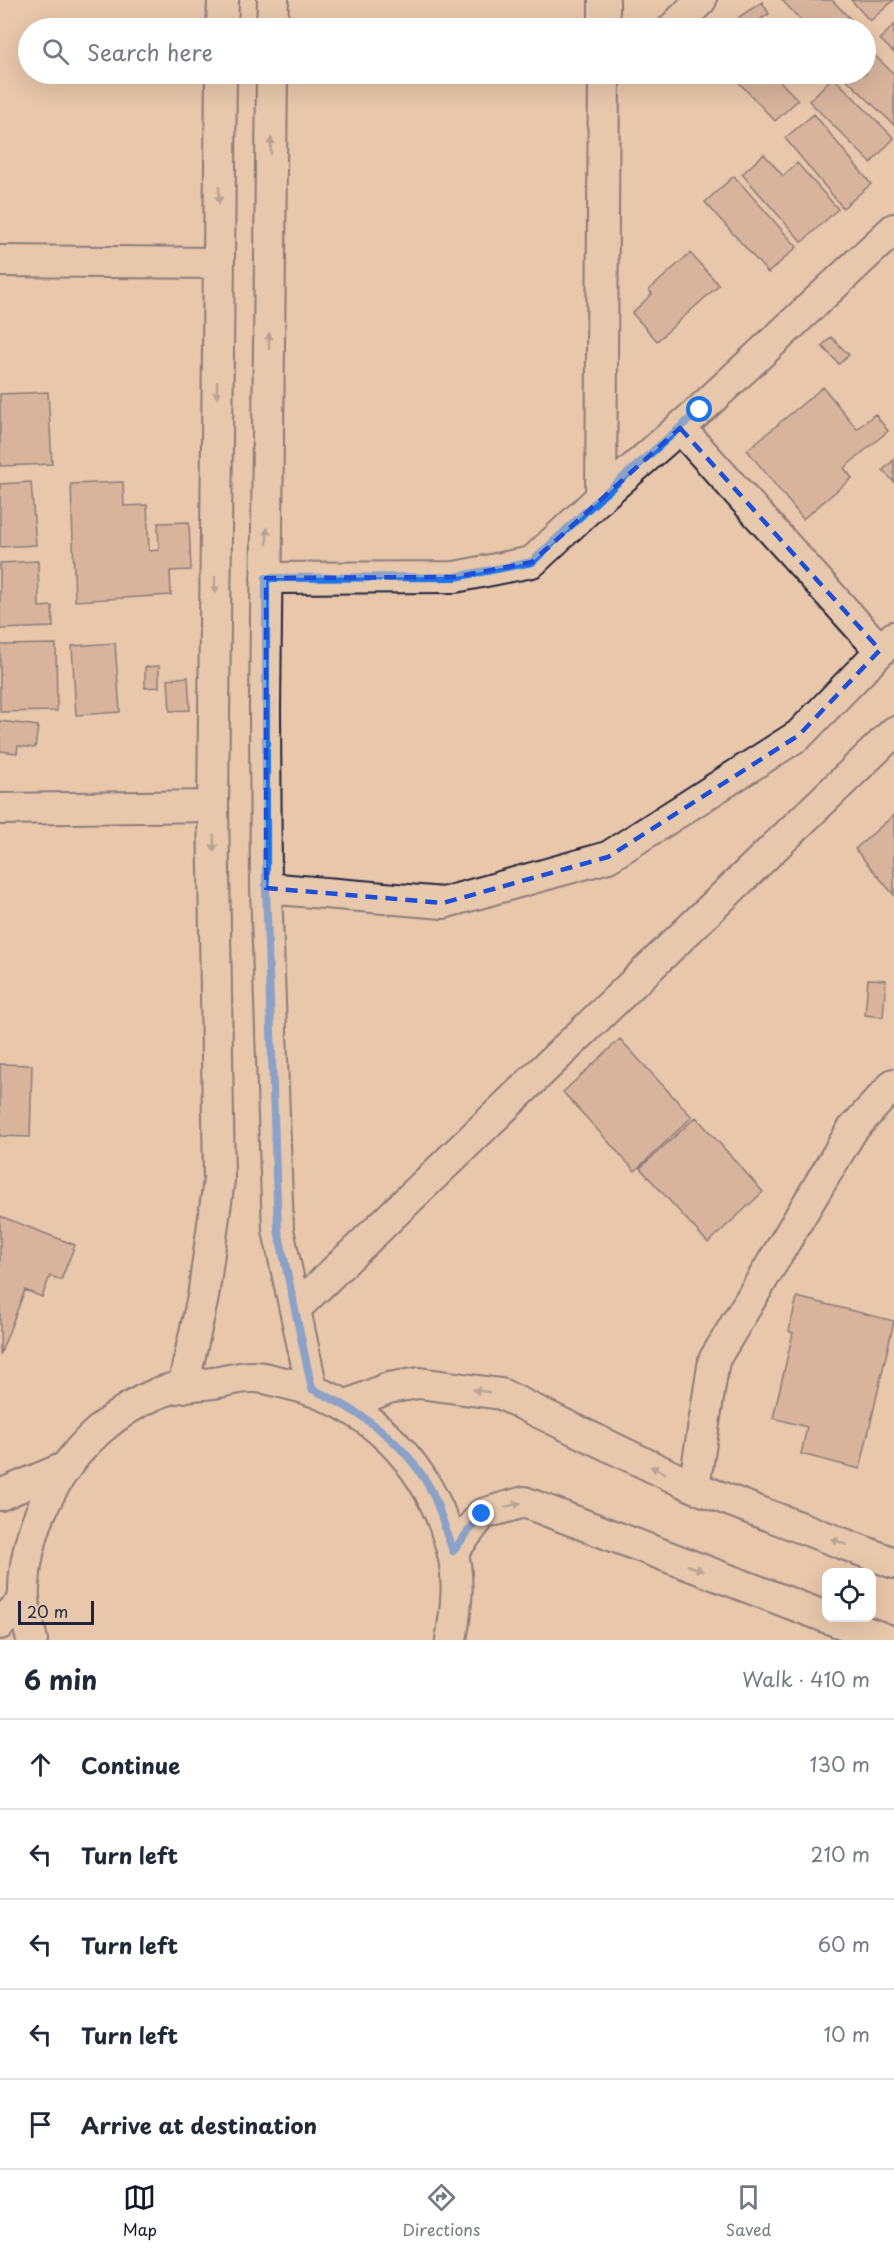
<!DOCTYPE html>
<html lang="en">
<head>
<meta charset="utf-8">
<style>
	body { margin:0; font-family:"Playpen Sans",sans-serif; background:#f2f2f3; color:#1f2937 }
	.controls { position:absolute; right:18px; bottom:18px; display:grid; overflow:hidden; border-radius:12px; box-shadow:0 6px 24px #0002 }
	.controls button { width:54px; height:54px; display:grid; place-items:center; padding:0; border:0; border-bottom:2px solid #e0e1e3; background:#fff; color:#1f2937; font:30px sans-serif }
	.scale { position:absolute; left:18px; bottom:15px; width:76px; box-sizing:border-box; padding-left:6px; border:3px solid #22223b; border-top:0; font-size:16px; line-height:21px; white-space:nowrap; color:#22223b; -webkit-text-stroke:4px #e7caae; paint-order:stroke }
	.stop { position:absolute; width:18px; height:18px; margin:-14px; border:4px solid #1a73e8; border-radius:50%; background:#fff }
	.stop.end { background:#1a73e8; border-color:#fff; box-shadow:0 2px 6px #0008 }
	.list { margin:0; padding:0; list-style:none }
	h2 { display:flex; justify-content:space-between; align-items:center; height:78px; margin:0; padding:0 24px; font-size:26px }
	h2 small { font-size:20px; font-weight:400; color:#747a83 }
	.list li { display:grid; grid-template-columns:39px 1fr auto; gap:18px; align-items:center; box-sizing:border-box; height:90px; padding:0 24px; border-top:2px solid #e0e1e3 }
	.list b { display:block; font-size:22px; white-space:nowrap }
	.list em { font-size:20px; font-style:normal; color:#747a83 }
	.icon { flex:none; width:33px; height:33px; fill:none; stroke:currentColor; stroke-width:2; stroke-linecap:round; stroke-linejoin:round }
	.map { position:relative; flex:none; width:894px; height:1640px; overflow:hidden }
	.search { position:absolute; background:#fff; box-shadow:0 6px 24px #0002; left:18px; right:18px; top:18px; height:66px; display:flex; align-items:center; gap:15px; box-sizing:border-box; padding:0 21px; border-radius:33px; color:#747a83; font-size:22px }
	.sheet { height:528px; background:#fff }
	nav { display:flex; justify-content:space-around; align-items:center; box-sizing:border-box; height:84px; border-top:2px solid #e0e1e3; background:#fff; font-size:16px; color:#747a83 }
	nav a { display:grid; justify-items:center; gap:3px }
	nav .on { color:#111827 }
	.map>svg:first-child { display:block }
	.building { fill:#c59e8a; stroke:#22223b; stroke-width:1.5 }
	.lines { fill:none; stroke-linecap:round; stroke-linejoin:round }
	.minor-casing { stroke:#22223b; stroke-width:34 }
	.minor { stroke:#e7caae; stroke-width:30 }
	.oneway { fill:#847674 }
	.route { stroke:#1a73e8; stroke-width:8 }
	.marked { fill:none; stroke:#1d4ed8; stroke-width:4.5; stroke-dasharray:12 8; stroke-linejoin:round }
</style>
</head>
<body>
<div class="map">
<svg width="894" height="1640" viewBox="0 0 894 1640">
	<rect width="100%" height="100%" fill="#e8c7ab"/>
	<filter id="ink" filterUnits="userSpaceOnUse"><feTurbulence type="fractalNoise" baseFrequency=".0167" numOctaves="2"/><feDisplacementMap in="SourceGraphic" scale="12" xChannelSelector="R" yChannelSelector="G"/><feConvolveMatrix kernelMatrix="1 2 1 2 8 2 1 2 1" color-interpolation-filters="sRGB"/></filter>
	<g filter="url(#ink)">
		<path class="building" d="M 782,0 L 832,0 L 859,28 L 808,28 Z
			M 851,0 L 894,0 L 870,21 Z
			M 762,2 L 769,14 L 747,28 L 739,17 Z
			M 894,25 L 894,53 L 880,39 Z
			M 866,47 L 894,74 L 894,125 L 841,74 L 866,74 Z
			M 731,74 L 773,74 L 798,100 L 775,121 Z
			M 833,77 L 894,138 L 871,163 L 809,101 Z
			M 814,114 L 871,184 L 843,208 L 785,138 Z
			M 764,154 L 783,176 L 797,163 L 838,209 L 802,242 L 742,174 Z
			M 734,176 L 797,247 L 768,273 L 705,202 Z
			M 690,253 L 719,285 L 657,341 L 632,313 L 652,294 L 649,290 Z
			M 831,337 L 849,355 L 839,364 L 822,346 Z
			M 823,387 L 857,429 L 875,414 L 888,431 L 844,468 L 852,478 L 803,519 L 747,450 Z
			M 48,392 L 52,464 L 0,466 L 0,394 Z
			M 894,460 L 894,482 L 883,470 Z
			M 31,482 L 36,545 L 0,547 L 0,484 Z
			M 123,482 L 124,506 L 147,505 L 149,551 L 159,550 L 158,523 L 189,522 L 191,570 L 170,571 L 171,595 L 75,601 L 71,484 Z
			M 38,561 L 39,607 L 52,606 L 53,627 L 0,629 L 0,563 Z
			M 115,643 L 120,712 L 76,715 L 72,646 Z
			M 56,644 L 57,711 L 0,712 L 0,645 Z
			M 159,666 L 159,687 L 145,688 L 145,667 Z
			M 188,677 L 190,710 L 170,711 L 168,679 Z
			M 0,721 L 38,726 L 35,748 L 18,746 L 17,753 L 0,751 Z
			M 894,815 L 894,895 L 855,849 Z
			M 868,979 L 886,980 L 883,1017 L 865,1015 Z
			M 620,1039 L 692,1117 L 635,1171 L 563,1092 Z
			M 0,1064 L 32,1065 L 30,1137 L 0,1136 Z
			M 696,1117 L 763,1192 L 708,1243 L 640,1168 Z
			M 0,1216 L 75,1245 L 61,1280 L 50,1276 L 42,1297 L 25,1290 L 0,1355 Z
			M 797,1297 L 894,1321 L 860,1469 L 801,1454 L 807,1427 L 773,1418 L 793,1333 L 789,1331 Z"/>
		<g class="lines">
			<g class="minor-casing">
				<path id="minor" d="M 604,0 L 604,28
					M 222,28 L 223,0
					M 272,28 L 273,0
					M 673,28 L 701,0
					M 272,74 L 265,709 L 266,888 L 278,1230 L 312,1389
					M 0,261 L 218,263
					M 680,428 L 880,650
					M 601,497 L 604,74
					M 266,578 L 455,577 L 532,562 L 601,497 L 700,410 L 894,229
					M 0,809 L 213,806
					M 266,888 L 443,903 L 608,857 L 799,735 L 894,637
					M 296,1308 L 894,732
					M 183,1387 L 203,1297 L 219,1180 L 213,806 L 221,74
					M 348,1405 L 388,1388 L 419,1383 L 501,1394 L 694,1487 L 894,1563
					M 694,1487 L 714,1360 L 852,1130 L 894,1084
					M 0,1495 L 64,1468
					M 453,1552 L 482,1514 L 524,1502 L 826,1617
					M 828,1618 L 888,1640
					M 0,1624 L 24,1600
					M 32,1640 C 29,1627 25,1613 24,1600 C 21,1514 77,1427 156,1394 C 174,1386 195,1385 214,1383 C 227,1381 241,1376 254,1377 C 264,1377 275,1381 285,1383 C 370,1401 431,1467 452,1550 C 460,1579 456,1611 451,1640"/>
			</g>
			<use href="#minor" class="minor"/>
		</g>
		<defs><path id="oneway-solid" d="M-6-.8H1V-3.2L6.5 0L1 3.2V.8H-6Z" transform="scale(1.5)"/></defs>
		<g class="oneway">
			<use href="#oneway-solid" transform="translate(271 146) rotate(-89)"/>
			<use href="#oneway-solid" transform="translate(219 195) rotate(91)"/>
			<use href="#oneway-solid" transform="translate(269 341) rotate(-89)"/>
			<use href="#oneway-solid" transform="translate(217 390) rotate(90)"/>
			<use href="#oneway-solid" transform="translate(267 536) rotate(-89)"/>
			<use href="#oneway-solid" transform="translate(215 585) rotate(90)"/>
			<use href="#oneway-solid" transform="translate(214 843) rotate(89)"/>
			<use href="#oneway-solid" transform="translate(481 1391) rotate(-172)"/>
			<use href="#oneway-solid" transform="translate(658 1470) rotate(-154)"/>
			<use href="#oneway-solid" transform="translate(513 1505) rotate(-15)"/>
			<use href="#oneway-solid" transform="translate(839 1542) rotate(-159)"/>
			<use href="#oneway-solid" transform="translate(695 1568) rotate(21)"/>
		</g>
	</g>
	<g class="lines" filter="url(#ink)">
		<path class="route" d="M 482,1514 L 453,1551 C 446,1533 441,1512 433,1494 C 408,1444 361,1411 312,1389 L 278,1230 L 266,888 L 266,578 L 455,577 L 532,562 L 601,497 L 700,410"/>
	</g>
	<path d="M0 0H894V1640H0ZM 680,428 L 880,650 L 799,735 L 608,857 L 443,903 L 266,888 L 266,578 L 455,577 L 532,562 Z" fill="#e8c7ab" fill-opacity=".55" fill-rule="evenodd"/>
	<path class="marked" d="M 680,428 L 880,650 L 799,735 L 608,857 L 443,903 L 266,888 L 266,578 L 455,577 L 532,562 Z"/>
</svg>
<div class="controls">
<button><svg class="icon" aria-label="locate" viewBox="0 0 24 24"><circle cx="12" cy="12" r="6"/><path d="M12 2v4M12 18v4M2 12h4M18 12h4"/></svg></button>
</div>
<div class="scale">20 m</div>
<div class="stop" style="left:700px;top:410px"></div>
<div class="stop end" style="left:482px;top:1514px"></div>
<div class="search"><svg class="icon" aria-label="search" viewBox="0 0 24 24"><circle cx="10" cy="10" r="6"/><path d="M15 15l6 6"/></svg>Search here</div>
</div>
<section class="sheet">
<h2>6 min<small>Walk · 410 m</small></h2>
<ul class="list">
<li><svg class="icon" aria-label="ahead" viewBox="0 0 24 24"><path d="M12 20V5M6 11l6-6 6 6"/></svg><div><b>Continue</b></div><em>130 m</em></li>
<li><svg class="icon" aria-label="left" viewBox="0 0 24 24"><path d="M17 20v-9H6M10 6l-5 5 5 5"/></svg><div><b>Turn left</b></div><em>210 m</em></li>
<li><svg class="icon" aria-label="left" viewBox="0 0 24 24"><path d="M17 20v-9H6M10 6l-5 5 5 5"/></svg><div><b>Turn left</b></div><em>60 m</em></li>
<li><svg class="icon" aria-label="left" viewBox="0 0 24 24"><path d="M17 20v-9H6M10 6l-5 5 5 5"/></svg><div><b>Turn left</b></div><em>10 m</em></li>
<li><svg class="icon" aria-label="arrive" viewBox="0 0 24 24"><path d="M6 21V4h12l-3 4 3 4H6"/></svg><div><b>Arrive at destination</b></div></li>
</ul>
</section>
<nav>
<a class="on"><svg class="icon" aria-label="map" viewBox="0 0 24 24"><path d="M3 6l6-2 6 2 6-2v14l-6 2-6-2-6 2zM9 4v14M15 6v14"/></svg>Map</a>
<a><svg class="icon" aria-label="directions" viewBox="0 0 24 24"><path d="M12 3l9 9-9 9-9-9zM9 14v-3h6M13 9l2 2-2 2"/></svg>Directions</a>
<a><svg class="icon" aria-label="saved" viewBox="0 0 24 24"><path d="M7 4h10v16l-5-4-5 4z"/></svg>Saved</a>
</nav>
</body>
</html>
